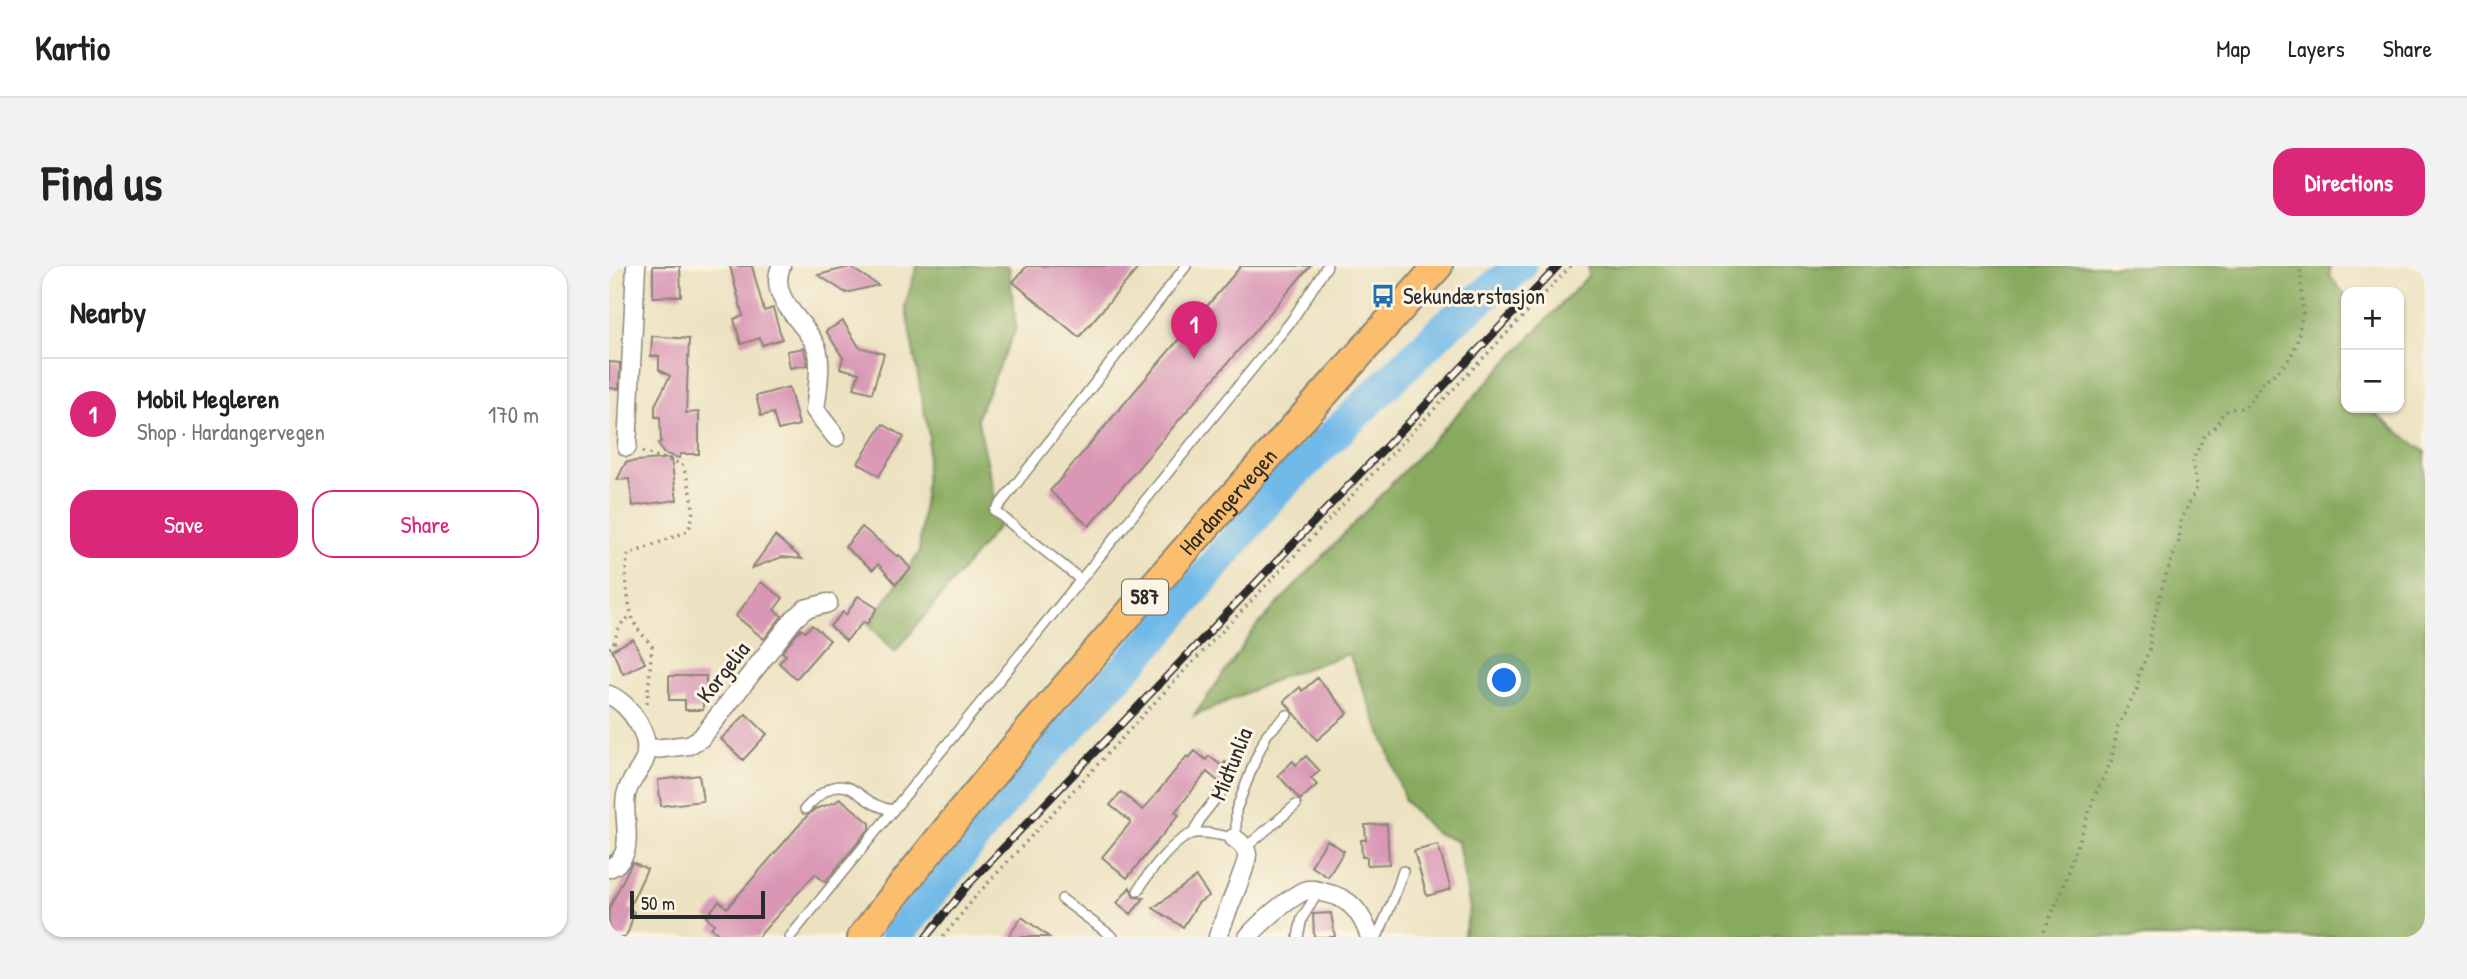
<!DOCTYPE html>
<html lang="en">
<head>
<meta charset="utf-8">
<style>
	body { margin:0; font-family:"Patrick Hand",sans-serif; background:#f2f2f2; color:#222 }
	.controls { position:absolute; right:21px; top:21px; display:grid; overflow:hidden; border-radius:14px; box-shadow:0 2px 5px #0004 }
	.controls button { width:63px; height:63px; display:grid; place-items:center; padding:0; border:0; border-bottom:2px solid #e0e0e0; background:#fff; color:#222; font:35px sans-serif }
	.scale { position:absolute; left:21px; bottom:18px; width:135px; box-sizing:border-box; padding-left:7px; border:4px solid #2b2b2b; border-top:0; font-size:19px; line-height:24px; white-space:nowrap; color:#2b2b2b; -webkit-text-stroke:5px #fcf5e5; paint-order:stroke }
	.you { position:absolute; left:896px; top:415px; width:24px; height:24px; margin:-18px; border:5px solid #fff; border-radius:50%; background:#1a73e8; box-shadow:0 0 0 10px #1a73e833 }
	.badge { display:grid; place-items:center; width:46px; height:46px; border-radius:50%; background:#db2777; color:#fff; font-size:23px; font-weight:700 }
	.pin { position:absolute; translate:-50% -58px; filter:drop-shadow(0 2px 4px #0008) }
	.pin::after { content:''; position:absolute; top:37px; width:24px; height:21px; background:inherit; clip-path:polygon(0 0,100% 0,50% 100%) }
	.list { margin:0; padding:0; list-style:none }
	h2 { display:flex; justify-content:space-between; align-items:center; height:91px; margin:0; padding:0 28px; font-size:30px }
	h2 small { font-size:23px; font-weight:400; color:#767676 }
	.list li { display:grid; grid-template-columns:46px 1fr auto; gap:21px; align-items:center; box-sizing:border-box; height:112px; padding:0 28px; border-top:2px solid #e0e0e0 }
	.list b { display:block; font-size:26px; white-space:nowrap }
	.list p { margin:0; font-size:23px; white-space:nowrap; color:#767676 }
	.list em { font-size:23px; font-style:normal; color:#767676 }
	.actions { display:flex; gap:14px; padding:21px 28px }
	.actions a { flex:1; padding:16px 0; border:2px solid #db2777; border-radius:21px; text-align:center; font-size:24px; color:#db2777 }
	.actions .main { background:#db2777; color:#fff }
	.map { position:relative; flex:none; width:1816px; height:671px; overflow:hidden; border-radius:21px }
	header { display:flex; align-items:center; gap:42px; box-sizing:border-box; height:98px; padding:0 35px; background:#fff; border-bottom:2px solid #e0e0e0 }
	header strong { font-size:33px }
	nav { display:flex; gap:38px; margin-inline-start:auto; font-size:24px }
	.intro { display:flex; align-items:center; justify-content:space-between; box-sizing:border-box; height:168px; padding:0 42px }
	h1 { margin:0; font-size:49px }
	.button { padding:18px 32px; border-radius:21px; background:#db2777; color:#fff; font-size:24px; font-weight:700 }
	main { display:flex; gap:42px; padding:0 42px }
	aside { flex:1; background:#fff; border-radius:21px; box-shadow:0 2px 5px #0004 }
	.map>svg:first-child { display:block }
	.forest { fill:#88aa5e; stroke:#5a6a44; stroke-width:2 }
	.lines { fill:none; stroke-linecap:round; stroke-linejoin:round }
	.river { stroke:#70b9e8; stroke-width:33 }
	.building { fill:#d997b5 }
	.service-casing { stroke:#8c8676; stroke-width:12 }
	.minor-casing { stroke:#8c8676; stroke-width:21 }
	.primary-casing { stroke:#8c8676; stroke-width:32 }
	.path { stroke:#8c8676; stroke-width:3.5; stroke-dasharray:2 5; stroke-linecap:butt }
	.service { stroke:#fff; stroke-width:9 }
	.minor { stroke:#fff; stroke-width:18 }
	.primary { stroke:#fabe6e; stroke-width:28 }
	.rail-casing { stroke:#2b2b2b; stroke-width:8 }
	.rail { stroke:#fcf5e5; stroke-width:5; stroke-dasharray:16; stroke-linecap:butt }
	.labels { text-anchor:middle; stroke-width:6; stroke-linejoin:round; paint-order:stroke }
	.shield { fill:#fcf5e5; stroke:#6a6863; stroke-width:2 }
	.shield-label { font-size:21px; font-weight:bold; fill:#2b2b2b }
	.poi-label { font-size:23px; fill:#2b2b2b; stroke:#fcf5e5; text-anchor:start }
	.street-label { font-size:23px; fill:#2b2b2b; stroke:#fcf5e5 }
</style>
</head>
<body>
<header>
<strong>Kartio</strong>
<nav><a>Map</a><a>Layers</a><a>Share</a></nav>
</header>
<div class="intro"><h1>Find us</h1><a class="button">Directions</a></div>
<main>
<aside>
<h2>Nearby<small></small></h2>
<ul class="list">
<li><span class="badge">1</span><div><b>Mobil Megleren</b><p>Shop · Hardangervegen</p></div><em>170 m</em></li>
</ul>
<div class="actions"><a class="main">Save</a><a>Share</a></div>
</aside>
<div class="map">
<svg width="1816" height="671" viewBox="0 0 1816 671">
	<rect width="100%" height="100%" fill="#fcf5e5"/>
	<filter id="ink" filterUnits="userSpaceOnUse"><feTurbulence type="fractalNoise" baseFrequency=".0143" numOctaves="2"/><feDisplacementMap in="SourceGraphic" scale="14" xChannelSelector="R" yChannelSelector="G"/><feConvolveMatrix kernelMatrix="1 2 1 2 8 2 1 2 1" color-interpolation-filters="sRGB"/></filter>
	<filter id="wash" filterUnits="userSpaceOnUse"><feTurbulence type="fractalNoise" baseFrequency=".00686" numOctaves="4" result="noise"/><feDisplacementMap in="SourceGraphic" scale="28" xChannelSelector="R" yChannelSelector="G"/><feGaussianBlur stdDeviation="1.57" result="paint"/><feColorMatrix in="noise" values="0 0 0 0 0 0 0 0 0 0 0 0 0 0 0 0 0 1.4 0 .05"/><feComposite in="paint" operator="in"/></filter>
	<g filter="url(#wash)">
		<rect width="100%" height="100%" fill="#ece2c1"/>
		<path class="forest" d="M 308,0 L 400,0 L 407,62 L 368,151 L 392,257 L 286,386 L 260,358 L 310,287 L 320,170 L 296,39 Z
			M 979,0 L 1721,0 L 1721,10 L 1737,30 L 1737,93 L 1727,118 L 1737,126 L 1737,142 L 1758,142 L 1816,186 L 1816,671 L 854,671 L 861,643 L 849,576 L 825,566 L 796,535 L 779,484 L 740,388 L 677,409 L 585,450 L 647,361 L 979,10 Z"/>
		<g class="lines">
			<path class="river" d="M 287,671 L 409,516 L 552,364 L 663,229 L 836,61 L 911,0"/>
		</g>
		<g id="blocks">
			<path class="building" d="M 44,0 L 71,0 L 72,30 L 44,31 Z
				M 121,0 L 143,0 L 155,45 L 164,42 L 173,73 L 153,79 L 151,72 L 132,78 L 125,53 L 134,50 Z
				M 418,0 L 531,0 L 470,71 L 404,16 Z
				M 632,0 L 701,0 L 480,260 L 441,225 Z
				M 241,1 L 269,19 L 237,27 L 209,9 Z
				M 234,55 L 250,81 L 275,88 L 263,127 L 245,122 L 250,107 L 231,102 L 234,92 L 217,65 Z
				M 43,70 L 80,73 L 77,147 L 90,146 L 90,188 L 72,188 L 70,192 L 54,187 L 49,177 L 52,176 L 51,151 L 46,151 L 46,139 L 61,110 L 50,104 L 50,90 L 42,90 Z
				M 195,82 L 199,99 L 181,102 L 178,85 Z
				M 0,96 L 11,97 L 10,123 L 0,122 Z
				M 180,121 L 190,159 L 169,164 L 164,147 L 152,150 L 147,130 Z
				M 274,158 L 295,171 L 270,210 L 249,197 Z
				M 62,192 L 68,234 L 24,240 L 20,213 L 8,214 L 17,196 Z
				M 253,261 L 288,290 L 290,289 L 302,303 L 287,318 L 269,298 L 264,304 L 236,281 Z
				M 166,270 L 193,293 L 173,291 L 143,302 Z
				M 152,316 L 174,332 L 165,344 L 173,350 L 155,373 L 127,350 Z
				M 249,330 L 268,342 L 258,358 L 254,356 L 237,375 L 221,360 L 234,346 L 237,349 Z
				M 203,359 L 221,374 L 187,413 L 170,397 L 177,389 L 173,386 L 192,363 L 196,366 Z
				M 24,373 L 36,397 L 14,408 L 3,384 Z
				M 60,410 L 97,410 L 97,434 L 94,434 L 94,444 L 76,444 L 76,434 L 60,434 Z
				M 708,412 L 739,447 L 708,474 L 675,435 L 691,421 L 693,425 Z
				M 137,448 L 158,468 L 134,494 L 112,473 Z
				M 586,485 L 597,494 L 600,490 L 613,500 L 616,496 L 628,505 L 616,521 L 598,506 L 566,546 L 570,549 L 518,612 L 493,591 L 522,556 L 501,539 L 512,526 L 534,544 L 578,490 L 580,492 Z
				M 697,490 L 711,505 L 702,512 L 708,519 L 691,534 L 669,509 L 684,495 L 687,499 Z
				M 90,509 L 94,535 L 52,540 L 49,514 Z
				M 231,532 L 261,557 L 261,562 L 216,616 L 206,608 L 149,671 L 113,671 L 102,662 L 105,658 L 97,651 L 110,635 L 118,642 L 198,550 L 206,543 L 227,536 Z
				M 778,558 L 780,598 L 758,599 L 758,591 L 753,591 L 752,574 L 757,574 L 756,559 Z
				M 718,574 L 735,585 L 719,611 L 702,600 Z
				M 829,579 L 842,623 L 818,630 L 805,585 Z
				M 23,596 L 38,603 L 20,642 L 25,646 L 20,664 L 16,671 L 0,671 L 0,643 Z
				M 587,611 L 600,630 L 589,637 L 574,661 L 544,642 Z
				M 521,621 L 525,631 L 535,632 L 522,648 L 508,637 Z
				M 722,647 L 726,671 L 705,671 L 704,648 Z
				M 413,651 L 440,671 L 399,671 Z"/>
		</g>
	</g>
	<g filter="url(#ink)">
		<use href="#blocks" fill-opacity="0" stroke="#8c8676" stroke-width="2"/>
		<g class="lines">
			<g class="service-casing">
				<path id="service" d="M 471,313 L 386,245 L 577,0
					M 196,543 C 242,493 244,539 284,544
					M 584,567 L 593,550 L 612,526
					M 636,582 L 687,539
					M 529,625 C 538,608 567,571 586,567 C 599,565 612,570 625,572 L 627,567 L 627,544 L 647,492 L 658,468 L 678,449
					M 453,633 L 504,671
					M 181,671 L 683,54 L 718,0
					M 689,671 L 693,652 L 710,625
					M 768,671 C 778,649 787,628 794,605"/>
			</g>
			<g class="minor-casing">
				<path id="minor" d="M 172,0 C 158,35 198,55 208,83 C 213,98 208,128 206,144 L 227,171
					M 18,181 L 27,0
					M 0,429 C 21,437 45,473 35,495 C 30,507 20,515 17,529 C 12,552 30,590 0,602
					M 37,484 L 80,479 L 92,472 L 185,353 L 196,343 L 219,337
					M 609,671 C 613,655 640,597 638,588 C 637,581 631,576 625,572
					M 639,671 C 651,657 678,633 695,625 C 702,622 710,625 717,627 C 742,632 753,648 761,671"/>
			</g>
			<g class="primary-casing">
				<g id="primary">
					<path id="s1" d="M 253,671 C 433,437 634,220 829,0"/>
				</g>
			</g>
			<path class="path" d="M 33,186 L 73,198 C 81,220 89,242 79,265 L 19,289 C 14,306 19,347 28,362 C 33,368 38,374 43,380 L 38,437
				M 0,382 L 5,378 C 8,365 10,356 23,350
				M 334,671 L 367,630 L 560,421 L 962,0
				M 1432,671 L 1454,623 L 1485,531 L 1502,495 L 1509,460 L 1528,424 L 1530,408 L 1541,382 L 1541,369 L 1555,314 L 1570,275 L 1572,254 L 1588,221 L 1584,198 L 1585,191 L 1596,169 L 1607,160 L 1614,147 L 1621,143 L 1634,142 L 1640,137 L 1655,115 L 1669,105 L 1681,92 L 1688,77 L 1694,45 L 1691,0"/>
			<use href="#service" class="service"/>
			<use href="#minor" class="minor"/>
			<use href="#primary" class="primary"/>
			<g class="rail-casing">
				<path id="rail" d="M 317,671 L 358,620 L 949,0"/>
			</g>
			<use href="#rail" class="rail"/>
		</g>
	</g>
	<defs>
		<g id="bus-bare" transform="scale(1.89)"><path d="M-5-6H5V4H4V6H2V4H-2V6H-4V4H-5ZM-3.5-4V0h7V-4ZM-3.5 1.2v1.5H-2V1.2ZM2 1.2v1.5H3.5V1.2Z" fill="#1f6fb2" stroke="#fcf5e5" stroke-width="2.5" paint-order="stroke"/></g>
	</defs>
	<g fill-rule="evenodd">
		<use href="#bus-bare" x="774" y="30"/>
	</g>
	<g class="labels">
		<rect class="shield" x="513" y="313.5" width="46" height="35" rx="5"/>
		<g class="shield-label">
			<text x="536" y="338">587</text>
		</g>
		<g class="poi-label">
			<text x="794" y="38">Sekundærstasjon</text>
		</g>
		<g class="street-label">
			<text dy="8" stroke="none"><textPath href="#s1" startOffset="569">Hardangervegen</textPath></text>
			<text transform="translate(114 406) rotate(-52)" y="8">Korgelia</text>
			<text transform="translate(622 498) rotate(-68)" y="8">Midtunlia</text>
		</g>
	</g>
</svg>
<div class="controls">
<button>+</button>
<button>−</button>
</div>
<div class="scale">50 m</div>
<div class="you"></div>
<div class="pin badge" style="left:585px;top:93px">1</div>
</div>
</main>
</body>
</html>
